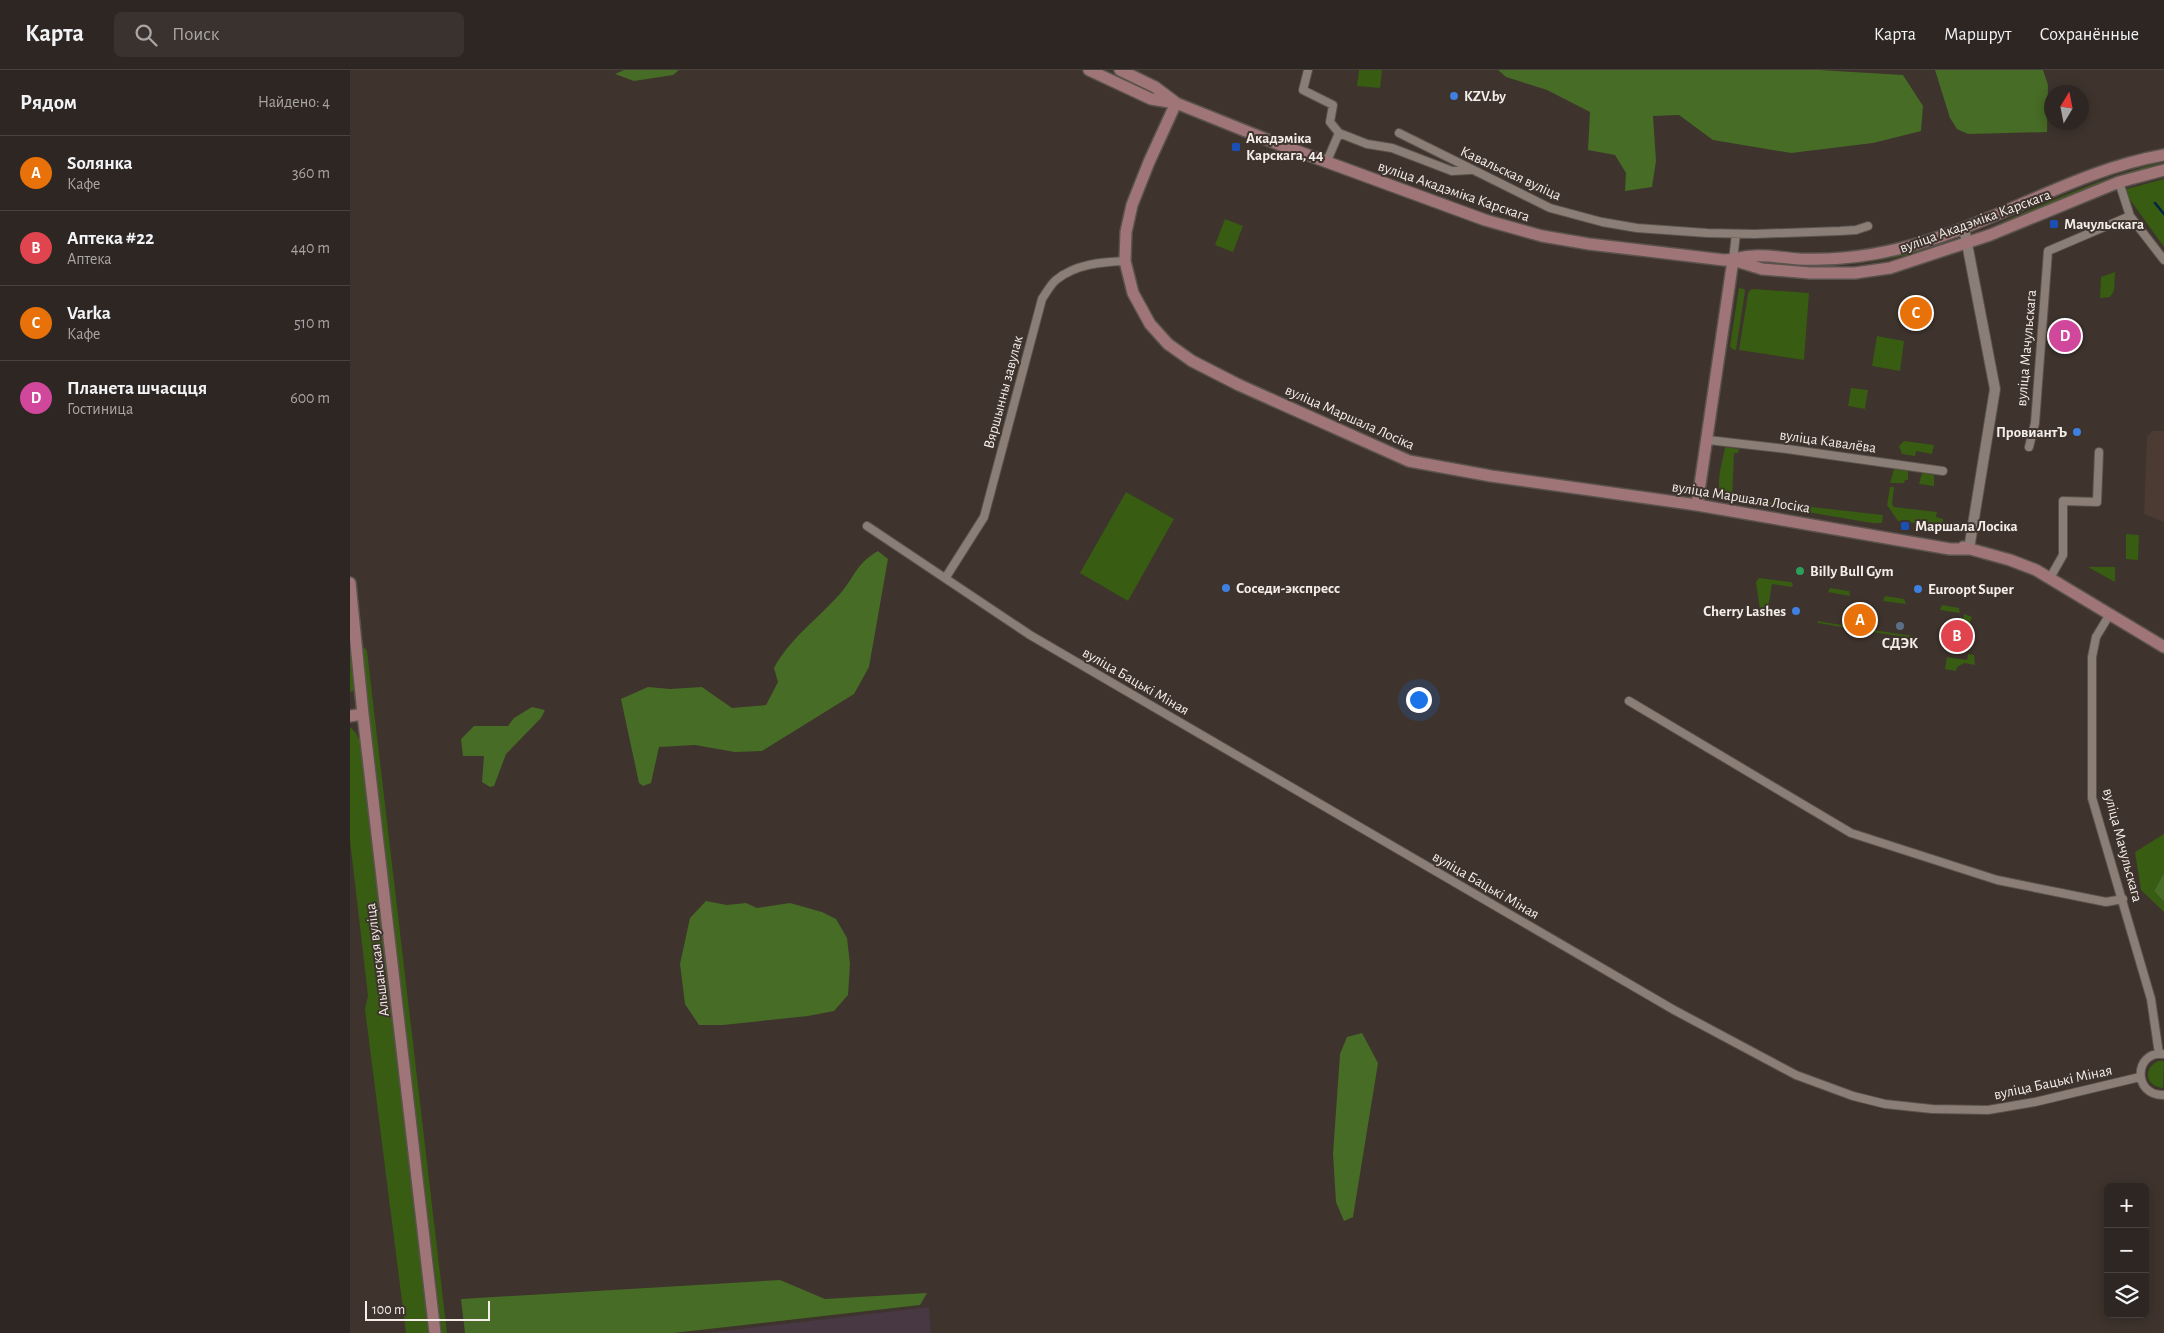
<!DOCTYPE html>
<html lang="ru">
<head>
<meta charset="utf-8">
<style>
	body { margin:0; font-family:"Alegreya Sans",sans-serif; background:#3a322f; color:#f1f3f6 }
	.controls { position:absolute; right:15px; bottom:15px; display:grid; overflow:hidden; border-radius:8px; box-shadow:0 2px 12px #0003 }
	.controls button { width:45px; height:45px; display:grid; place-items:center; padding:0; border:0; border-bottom:1px solid #494340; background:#2e2622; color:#f1f3f6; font:25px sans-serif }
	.compass { position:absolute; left:1694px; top:15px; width:45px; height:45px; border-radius:50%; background:#2e2622; box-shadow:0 2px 12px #0003; rotate:10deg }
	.scale { position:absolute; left:15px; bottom:12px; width:125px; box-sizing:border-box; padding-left:5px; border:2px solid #f4ede9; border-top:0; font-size:14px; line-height:18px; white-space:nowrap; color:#f4ede9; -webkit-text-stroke:4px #3e332d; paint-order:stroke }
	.you { position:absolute; left:1068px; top:629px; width:18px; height:18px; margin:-12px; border:4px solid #fff; border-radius:50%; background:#1a73e8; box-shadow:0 0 0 8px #1a73e833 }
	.badge { display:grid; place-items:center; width:32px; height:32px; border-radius:50%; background:#8bbbb9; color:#fff; font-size:16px; font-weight:700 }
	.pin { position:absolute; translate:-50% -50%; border:2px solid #fff; box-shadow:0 1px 5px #0006 }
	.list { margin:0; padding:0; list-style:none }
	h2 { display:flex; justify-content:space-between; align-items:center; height:65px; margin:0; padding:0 20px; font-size:21px }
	h2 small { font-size:16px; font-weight:400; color:#a7a5a5 }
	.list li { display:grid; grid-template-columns:32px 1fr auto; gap:15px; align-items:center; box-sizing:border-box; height:75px; padding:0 20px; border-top:1px solid #494340 }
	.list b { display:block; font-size:19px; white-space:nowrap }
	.list p { margin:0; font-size:16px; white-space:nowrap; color:#a7a5a5 }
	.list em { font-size:16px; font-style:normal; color:#a7a5a5 }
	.icon { flex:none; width:28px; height:28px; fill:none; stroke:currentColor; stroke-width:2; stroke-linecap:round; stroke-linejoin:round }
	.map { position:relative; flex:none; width:1814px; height:1263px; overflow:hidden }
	header { display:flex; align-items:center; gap:30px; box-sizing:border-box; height:70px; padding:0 25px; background:#2e2622; border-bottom:1px solid #494340 }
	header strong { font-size:24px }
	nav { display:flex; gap:28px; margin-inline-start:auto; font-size:18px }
	.search { width:350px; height:45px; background:#3a322f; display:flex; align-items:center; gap:12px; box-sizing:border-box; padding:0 18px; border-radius:8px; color:#a7a5a5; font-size:19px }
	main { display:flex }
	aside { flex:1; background:#2e2622 }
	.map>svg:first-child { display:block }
	.industrial { fill:#483843 }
	.built { fill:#4b3b32 }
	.green { fill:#375c12 }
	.forest { fill:#476c25 }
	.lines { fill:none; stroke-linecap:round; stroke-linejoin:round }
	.stream { stroke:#002640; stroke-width:2.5 }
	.minor-casing { stroke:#5a524c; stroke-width:10 }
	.tertiary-casing { stroke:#5a524c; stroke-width:12 }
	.secondary-casing { stroke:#5a524c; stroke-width:14 }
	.minor { stroke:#8a7e77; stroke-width:8 }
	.tertiary { stroke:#8a7e77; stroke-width:10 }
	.secondary { stroke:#9f7577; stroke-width:11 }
	.shop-dot { fill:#3f7fe0; stroke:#3e332d; stroke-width:2 }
	.transit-dot { fill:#1a4fb4; stroke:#3e332d; stroke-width:2 }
	.leisure-dot { fill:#2e9e5b; stroke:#3e332d; stroke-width:2 }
	.service-dot { fill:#5c6f8a; stroke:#3e332d; stroke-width:2 }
	.labels { text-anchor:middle; stroke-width:4; stroke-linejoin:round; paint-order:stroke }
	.poi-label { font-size:15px; font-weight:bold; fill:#f4ede9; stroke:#3e332d; text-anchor:start }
	.street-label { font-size:15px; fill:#f4ede9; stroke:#3e332d }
</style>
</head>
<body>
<header>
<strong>Карта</strong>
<div class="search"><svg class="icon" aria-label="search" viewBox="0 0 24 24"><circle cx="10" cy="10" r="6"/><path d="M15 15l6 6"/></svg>Поиск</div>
<nav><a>Карта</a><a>Маршрут</a><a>Сохранённые</a></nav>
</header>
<main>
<aside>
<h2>Рядом<small>Найдено: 4</small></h2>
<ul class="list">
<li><span class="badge" style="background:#e8710a">A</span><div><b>Sолянка</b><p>Кафе</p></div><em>360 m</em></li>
<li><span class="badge" style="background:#e0444e">B</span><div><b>Аптека #22</b><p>Аптека</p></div><em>440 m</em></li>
<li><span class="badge" style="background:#e8710a">C</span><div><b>Varka</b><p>Кафе</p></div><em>510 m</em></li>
<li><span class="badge" style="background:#d1479c">D</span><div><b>Планета шчасцця</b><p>Гостиница</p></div><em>600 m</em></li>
</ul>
</aside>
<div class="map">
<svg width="1814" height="1263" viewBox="0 0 1814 1263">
	<rect width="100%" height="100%" fill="#3e332d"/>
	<path class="industrial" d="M 579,1237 L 581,1263 L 356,1263 Z"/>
	<path class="built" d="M 1802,361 L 1814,361 L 1814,452 L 1794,444 L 1797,367 Z"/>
	<path class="green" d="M 1009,0 L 1032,0 L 1030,18 L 1007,16 Z
		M 1814,92 L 1753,112 L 1641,157 C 1697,133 1754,106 1814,92 Z
		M 1814,109 L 1814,177 L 1773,120 Z
		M 875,149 L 893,156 L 883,182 L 865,175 Z
		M 1583,177 L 1584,178 C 1521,196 1472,198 1408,191 C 1473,193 1519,196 1583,177 Z
		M 1765,202 L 1764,221 L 1760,227 L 1750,228 L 1751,207 Z
		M 1389,218 L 1394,219 L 1395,221 L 1386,280 L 1382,279 L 1380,276 Z
		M 1404,219 L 1459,223 L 1454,290 L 1389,280 L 1398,224 L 1400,220 Z
		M 1527,266 L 1554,271 L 1550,301 L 1522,296 Z
		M 1501,318 L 1518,320 L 1515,339 L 1498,336 Z
		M 1554,371 L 1584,375 L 1582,384 L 1566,381 L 1565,386 L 1552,384 L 1549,376 Z
		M 1375,377 L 1389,379 L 1388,383 L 1384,383 L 1382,428 L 1533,445 L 1532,453 L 1522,453 L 1374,428 C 1363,418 1373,391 1375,377 Z
		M 1544,399 L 1558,401 L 1558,410 L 1555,410 L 1554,413 L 1540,413 Z
		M 1572,403 L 1584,405 L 1584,416 L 1569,414 Z
		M 1540,417 L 1544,417 L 1542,434 L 1544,437 L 1587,442 L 1586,447 L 1593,449 L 1593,454 L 1590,456 L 1548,451 L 1537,435 Z
		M 776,422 L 824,449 L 778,531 L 730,503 Z
		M 1776,464 L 1789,465 L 1788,490 L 1776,489 Z
		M 1738,497 L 1765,497 L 1765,512 Z
		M 1409,508 L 1441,512 L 1443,514 L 1442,517 L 1422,514 L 1417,545 L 1412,543 L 1410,540 L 1406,512 Z
		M 1480,518 L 1499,521 L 1500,526 L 1478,522 Z
		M 1535,526 L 1554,529 L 1556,534 L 1533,531 Z
		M 1592,535 L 1609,538 L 1610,543 L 1590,540 Z
		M 1614,544 L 1622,547 L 1611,573 L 1610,573 Z
		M 0,550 L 8,620 L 0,622 Z
		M 1467,551 L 1516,559 L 1517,559 L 1515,561 L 1468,553 Z
		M 1522,560 L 1570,567 L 1569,569 L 1522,562 Z
		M 11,577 L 15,578 L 17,581 L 97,1263 L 92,1263 Z
		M 1618,584 L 1624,585 L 1625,595 L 1614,593 L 1607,597 L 1606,601 L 1595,599 L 1597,587 L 1617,590 Z
		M 0,657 L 6,663 L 10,672 L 79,1263 L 56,1263 L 15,939 L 18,926 L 0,770 Z
		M 1814,764 L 1814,803 L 1804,821 L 1814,832 L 1814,842 L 1791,820 L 1785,782 Z
		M 1808,991 L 1814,991 L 1813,1018 C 1796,1017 1792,999 1808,991 Z"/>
	<path class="forest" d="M 274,0 L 329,0 L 323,5 L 284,11 L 265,4 Z
		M 1148,0 L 1469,0 L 1553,5 L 1573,36 L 1571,61 L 1523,73 L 1441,83 L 1363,70 L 1329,45 L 1303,46 L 1306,91 L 1302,117 L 1275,121 L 1276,103 L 1265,85 L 1238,80 L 1240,42 L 1197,20 L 1156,7 Z
		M 1585,0 L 1693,0 L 1698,15 L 1697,62 L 1618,64 L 1607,59 L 1600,48 Z
		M 528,481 L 538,489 L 519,597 L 504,624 L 412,681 L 385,682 L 345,675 L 309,677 L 301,713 L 293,716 L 289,713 L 271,629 L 298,617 L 320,619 L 352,617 L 382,638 L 416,635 L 428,612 L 424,598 C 439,570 466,550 488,526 C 505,508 504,495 528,481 Z
		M 182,637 L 195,640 L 191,648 L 156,684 L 144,716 L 140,717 L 132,712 L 134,686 L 113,686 L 111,669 L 124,656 L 158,656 L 164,648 Z
		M 1814,803 L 1814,832 L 1804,821 Z
		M 356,831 L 377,835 L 396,833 L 407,838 L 440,833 L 472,842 L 486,849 L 497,868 L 500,894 L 498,925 L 484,941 L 458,946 L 373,955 L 349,955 L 335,934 L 330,894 L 340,848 Z
		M 1012,963 L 1028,993 L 1003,1147 L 994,1151 L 986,1132 L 983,1084 L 990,984 L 997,967 Z
		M 430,1210 L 475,1229 L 577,1223 L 570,1235 L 323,1263 L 115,1263 L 111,1229 Z"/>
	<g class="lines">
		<path class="stream" d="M 1805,133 L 1814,144"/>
		<g class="minor-casing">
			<path id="minor" d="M 958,0 L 953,20 L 983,35 L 980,52 L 989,63 L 1017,74 L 1042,78 L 1102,101 L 1120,100
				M 1049,63 L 1200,138 L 1252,152 L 1287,158 L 1357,163 L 1405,164 L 1490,161 L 1506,160 L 1518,156
				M 977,91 L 989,63
				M 1769,112 L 1780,146 L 1814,190
				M 1383,190 L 1386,164
				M 1358,370 L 1437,379 L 1593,401
				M 1679,377 L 1685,353 L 1698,181 L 1780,146
				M 517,456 L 680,565 L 1324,940 L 1446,1005 L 1503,1026 L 1535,1034 L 1582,1039 L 1638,1040 L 1685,1032 L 1790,1007
				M 596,507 L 634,447 L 692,229 C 696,223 701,214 706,210 C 725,194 752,192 775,191
				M 1700,508 L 1713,485 L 1713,431 L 1747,432 L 1749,382
				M 1760,544 L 1746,567 L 1742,587 L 1742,728 L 1801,929 L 1809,984
				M 1279,631 L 1501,763 L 1647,810 L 1756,832 L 1773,829
				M 1813,984 C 1784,981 1782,1026 1814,1025"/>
		</g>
		<g class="tertiary-casing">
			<path id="tertiary" d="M 1614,158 L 1645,319 L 1619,479"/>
		</g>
		<g class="secondary-casing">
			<path id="secondary" d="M 739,0 L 801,29 L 826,33 L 928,74 L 1135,150 L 1192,166 L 1239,174 L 1374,190 C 1384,190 1393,186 1403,186 C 1419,185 1434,188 1449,189 C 1494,191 1541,183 1583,169 C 1661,144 1733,99 1814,85
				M 770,0 L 805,17 L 825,32
				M 826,33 L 799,92 L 782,135 L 776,162 L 775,191 L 783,223 L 800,254 L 818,274 L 842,291 L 889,315 L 1059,391 L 1141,406 L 1347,435 L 1600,479 L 1619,479
				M 1383,190 L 1412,199 L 1460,203 L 1505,203 L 1540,198 L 1640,165 L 1769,112 L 1814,100
				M 1347,435 L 1383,190
				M 1613,477 L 1660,490 L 1686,500 L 1814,577
				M 0,513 L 13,644 L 85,1263
				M 0,646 L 13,644"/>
		</g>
		<use href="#minor" class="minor"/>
		<use href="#tertiary" class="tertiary"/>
		<use href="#secondary" class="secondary"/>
	</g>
	<g class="shop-dot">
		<circle cx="1104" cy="26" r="5"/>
		<circle cx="1727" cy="362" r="5"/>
		<circle cx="876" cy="518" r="5"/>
		<circle cx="1568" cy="519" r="5"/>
		<circle cx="1446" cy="541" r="5"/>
	</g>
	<g class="transit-dot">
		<rect x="881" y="72" width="10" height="10" rx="2.5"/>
		<rect x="1699" y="149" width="10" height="10" rx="2.5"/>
		<rect x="1550" y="451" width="10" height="10" rx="2.5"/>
	</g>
	<circle class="leisure-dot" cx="1450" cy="501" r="5"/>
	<circle class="service-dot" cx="1550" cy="556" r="5"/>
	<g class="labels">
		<g class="poi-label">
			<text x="1114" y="31">KZV.by</text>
			<text x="896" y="73">Акадэміка<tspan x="896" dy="17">Карскага, 44</tspan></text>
			<text x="1714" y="159">Мачульскага</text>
			<text x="1717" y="367" text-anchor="end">ПровиантЪ</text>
			<text x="1565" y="461">Маршала Лосіка</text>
			<text x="1460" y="506">Billy Bull Gym</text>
			<text x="886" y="523">Соседи-экспресс</text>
			<text x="1578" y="524">Euroopt Super</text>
			<text x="1436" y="546" text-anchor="end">Cherry Lashes</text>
			<text x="1550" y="578" text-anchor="middle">СДЭК</text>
		</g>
		<g class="street-label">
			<text transform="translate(1161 103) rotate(25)" y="5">Кавальская вуліца</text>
			<text transform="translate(1104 121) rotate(19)" y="5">вуліца Акадэміка Карскага</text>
			<text transform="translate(1625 151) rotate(-20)" y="5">вуліца Акадэміка Карскага</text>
			<text transform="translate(1676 278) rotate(-85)" y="5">вуліца Мачульскага</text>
			<text transform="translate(653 322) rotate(-75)" y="5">Вяршынны завулак</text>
			<text transform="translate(1000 347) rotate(24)" y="5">вуліца Маршала Лосіка</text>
			<text transform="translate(1478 371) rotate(8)" y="5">вуліца Кавалёва</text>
			<text transform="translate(1391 427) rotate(9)" y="5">вуліца Маршала Лосіка</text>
			<text transform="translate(786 611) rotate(30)" y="5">вуліца Бацькі Міная</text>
			<text transform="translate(1773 775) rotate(75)" y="5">вуліца Мачульскага</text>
			<text transform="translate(1136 815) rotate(30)" y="5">вуліца Бацькі Міная</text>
			<text transform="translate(27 890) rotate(-97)" y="5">Альшанская вуліца</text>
			<text transform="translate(1703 1012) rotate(-12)" y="5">вуліца Бацькі Міная</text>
		</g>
	</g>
</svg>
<div class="controls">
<button>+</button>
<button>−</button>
<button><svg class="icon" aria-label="layers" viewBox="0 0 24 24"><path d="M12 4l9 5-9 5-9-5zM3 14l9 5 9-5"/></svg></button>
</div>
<svg class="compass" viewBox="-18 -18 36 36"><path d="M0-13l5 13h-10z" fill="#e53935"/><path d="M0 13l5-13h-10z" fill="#a7a5a5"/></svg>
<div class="scale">100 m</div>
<div class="you"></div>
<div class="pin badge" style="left:1510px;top:550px;background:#e8710a">A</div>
<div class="pin badge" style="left:1607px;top:566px;background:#e0444e">B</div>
<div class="pin badge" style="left:1566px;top:243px;background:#e8710a">C</div>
<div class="pin badge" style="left:1715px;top:266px;background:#d1479c">D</div>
</div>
</main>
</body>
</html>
